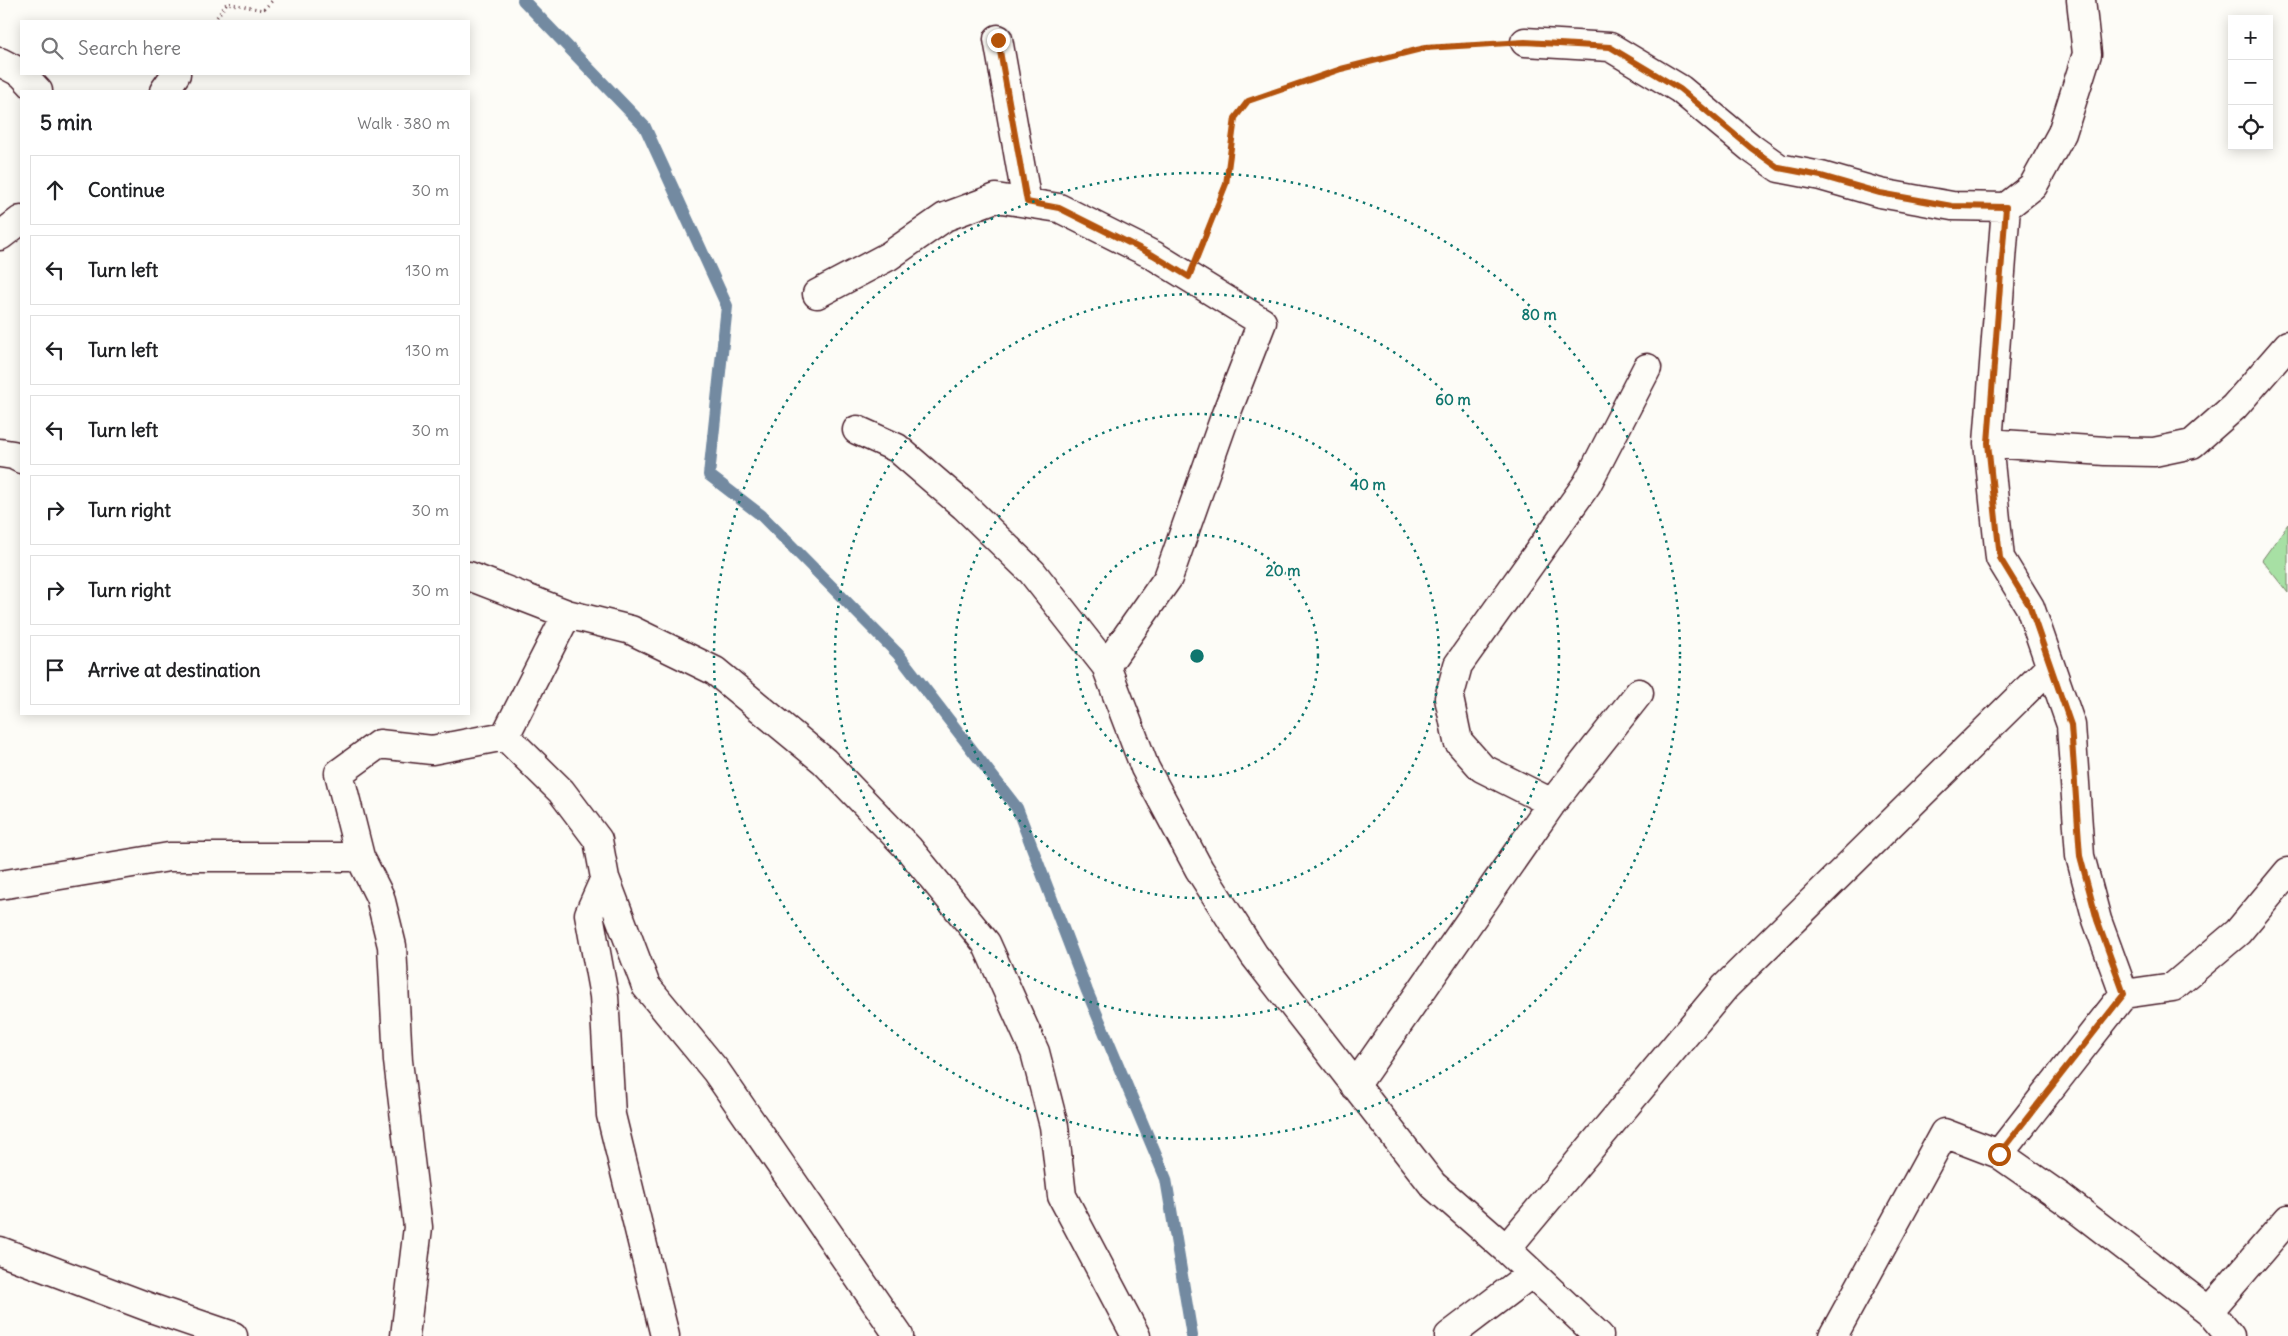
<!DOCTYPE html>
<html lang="en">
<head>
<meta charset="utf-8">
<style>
	body { margin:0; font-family:Delius,sans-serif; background:#f6f6f6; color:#202124 }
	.controls { position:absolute; right:15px; top:15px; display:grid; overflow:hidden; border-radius:0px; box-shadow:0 2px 12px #0003 }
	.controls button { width:45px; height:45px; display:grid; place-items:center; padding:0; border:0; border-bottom:1px solid #e0e0e0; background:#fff; color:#202124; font:25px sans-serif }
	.stop { position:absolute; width:15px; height:15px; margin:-11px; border:4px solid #b45309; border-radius:50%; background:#fff }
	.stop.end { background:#b45309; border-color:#fff; box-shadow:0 1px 5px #0008 }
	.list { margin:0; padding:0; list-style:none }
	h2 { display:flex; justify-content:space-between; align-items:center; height:65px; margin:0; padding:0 20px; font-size:21px }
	h2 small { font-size:16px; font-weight:400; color:#757577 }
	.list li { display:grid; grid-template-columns:32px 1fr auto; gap:15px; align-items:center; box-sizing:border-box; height:70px; margin:0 10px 10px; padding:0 10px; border:1px solid #e0e0e0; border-radius:0px }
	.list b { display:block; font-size:19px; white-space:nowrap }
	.list em { font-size:16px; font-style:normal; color:#757577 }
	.icon { flex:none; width:28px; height:28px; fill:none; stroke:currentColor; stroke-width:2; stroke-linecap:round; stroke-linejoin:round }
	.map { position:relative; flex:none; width:2288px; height:1336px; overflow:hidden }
	.search { position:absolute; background:#fff; box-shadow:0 2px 12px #0003; left:20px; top:20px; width:450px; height:55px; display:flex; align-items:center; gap:12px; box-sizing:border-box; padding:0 18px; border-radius:0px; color:#757577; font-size:19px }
	.panel { position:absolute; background:#fff; box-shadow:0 2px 12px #0003; left:20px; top:90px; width:450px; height:625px; border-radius:0px }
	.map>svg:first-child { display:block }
	.green { fill:#a7e0a4; stroke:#788068 }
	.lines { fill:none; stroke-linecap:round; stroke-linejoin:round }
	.stream { stroke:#738aa1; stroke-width:12 }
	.minor-casing { stroke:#4a1f2b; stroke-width:31 }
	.path { stroke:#4a1f2b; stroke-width:3; stroke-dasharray:1 4; stroke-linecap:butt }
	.minor { stroke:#fdfcf7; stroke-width:28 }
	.route { stroke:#b45309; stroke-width:6 }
	.ring { fill:none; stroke:#0f766e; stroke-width:2.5; stroke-dasharray:2.5 5 }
	.centre { fill:#0f766e; stroke:#fdfcf7; stroke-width:2.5 }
	.ring-label { font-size:15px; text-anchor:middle; font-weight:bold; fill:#0f766e; stroke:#fdfcf7; stroke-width:4.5; stroke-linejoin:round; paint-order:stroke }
</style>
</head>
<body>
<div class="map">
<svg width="2288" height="1336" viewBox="0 0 2288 1336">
	<rect width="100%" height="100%" fill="#fdfcf7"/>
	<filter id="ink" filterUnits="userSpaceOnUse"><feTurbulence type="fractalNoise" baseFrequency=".02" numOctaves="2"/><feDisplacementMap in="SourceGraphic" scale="10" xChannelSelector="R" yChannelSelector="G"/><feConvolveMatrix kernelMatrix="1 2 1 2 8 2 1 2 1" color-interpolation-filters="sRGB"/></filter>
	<g filter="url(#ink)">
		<path class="green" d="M 2288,524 L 2288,593 L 2262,560 Z"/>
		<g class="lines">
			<path class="stream" d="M 523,0 L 645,127 L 727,306 L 709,475 L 761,515 L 898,654 L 1017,808 L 1087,991 L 1166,1179 L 1192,1336"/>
			<g class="minor-casing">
				<path id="minor" d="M 998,39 L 1027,203
					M 1525,42 L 1610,47 L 1680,89 L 1751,148 L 1779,168 L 1821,176 L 1880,193 L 1952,206 L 2006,207 L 2033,186 L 2062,133 L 2087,54 L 2081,0
					M 0,62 L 21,73
					M 22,74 L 38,91
					M 164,91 L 176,74
					M 2006,207 L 1988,443 L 2000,558 L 2030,607 L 2071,725 L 2080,856 L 2097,920 L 2124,994 L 1999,1154 L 2062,1198 L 2209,1311
					M 0,236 L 21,220
					M 817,294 L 889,256 L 945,217 L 996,198 L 1059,208 L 1153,255 L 1262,322 L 1226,414 L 1168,578 L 1106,666
					M 857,430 L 897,448 L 964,506 L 1032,572 L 1106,666 L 1145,768 L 1199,869 L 1254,955 L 1433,1185 L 1506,1249 L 1599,1336
					M 1988,443 L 2105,451 L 2154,452 L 2192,444 L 2234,407 L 2288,345
					M 0,453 L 13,455 L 21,459
					M 469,576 L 567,614 L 631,630 L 715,671 L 824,761 L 909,849 L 986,943 L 1035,1052 L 1054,1126 L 1062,1196 L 1136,1336
					M 567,614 L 505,736 L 561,791 L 598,840 L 605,878 L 646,986 L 716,1071 L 899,1336
					M 1552,803 L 1482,768 L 1458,741 L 1449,698 L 1458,665 L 1587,484 L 1647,368
					M 360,857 L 380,897 L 392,946 L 398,1061 L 418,1227 L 405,1336
					M 605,878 L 589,914 L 604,996 L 611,1115 L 665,1336
					M 0,885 L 169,857 L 360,857 L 339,773 L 379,744 L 432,750 L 505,736
					M 2124,994 L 2173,987 L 2238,932 L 2288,872
					M 1355,1086 L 1552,803 L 1639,693
					M 1506,1249 L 1725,987 L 2050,667
					M 0,1251 L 151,1308 L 233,1336
					M 1449,1336 L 1532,1273
					M 1833,1336 L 1944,1133 L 1999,1154
					M 2230,1336 L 2209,1311 L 2288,1219"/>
			</g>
			<path class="path" d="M 214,21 L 227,3 L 263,10 L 273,0
				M 1202,245 L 1226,184 L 1235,118 L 1248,101 L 1341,69 L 1425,47 L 1490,44"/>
			<use href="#minor" class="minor"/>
		</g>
	</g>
	<g class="lines" filter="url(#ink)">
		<path class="route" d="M 998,40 L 1027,202 L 1059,208 L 1153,255 L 1189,277 L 1226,184 L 1235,118 L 1248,101 L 1341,69 L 1425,48 L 1525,42 L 1610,47 L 1680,89 L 1751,148 L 1779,168 L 1821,176 L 1880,193 L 1952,206 L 2006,207 L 1988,443 L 2000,558 L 2030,607 L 2071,725 L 2080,856 L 2097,920 L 2124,994 L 1999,1154"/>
	</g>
	<g class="ring">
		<circle cx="1197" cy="656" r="121"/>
		<circle cx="1197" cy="656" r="242"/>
		<circle cx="1197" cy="656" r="362"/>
		<circle cx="1197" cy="656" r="483"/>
	</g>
	<circle cx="1197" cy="656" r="8" class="centre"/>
	<g class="ring-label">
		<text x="1539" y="320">80 m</text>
		<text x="1453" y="405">60 m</text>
		<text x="1368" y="490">40 m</text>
		<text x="1283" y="576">20 m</text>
	</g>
</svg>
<div class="controls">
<button>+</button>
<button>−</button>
<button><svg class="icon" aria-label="locate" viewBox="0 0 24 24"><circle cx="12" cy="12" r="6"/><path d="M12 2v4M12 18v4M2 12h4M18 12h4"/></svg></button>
</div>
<div class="stop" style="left:1999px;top:1154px"></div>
<div class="stop end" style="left:998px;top:40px"></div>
<div class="search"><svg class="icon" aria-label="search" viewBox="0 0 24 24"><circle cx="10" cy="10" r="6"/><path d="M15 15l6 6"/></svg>Search here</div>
<section class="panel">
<h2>5 min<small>Walk · 380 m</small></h2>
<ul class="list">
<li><svg class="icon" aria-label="ahead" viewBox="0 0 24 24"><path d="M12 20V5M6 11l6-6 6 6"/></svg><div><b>Continue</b></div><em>30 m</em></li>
<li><svg class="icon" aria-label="left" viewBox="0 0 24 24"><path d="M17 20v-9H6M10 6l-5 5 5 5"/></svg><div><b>Turn left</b></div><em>130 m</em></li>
<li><svg class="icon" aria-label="left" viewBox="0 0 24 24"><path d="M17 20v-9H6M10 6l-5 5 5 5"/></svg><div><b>Turn left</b></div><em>130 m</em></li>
<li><svg class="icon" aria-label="left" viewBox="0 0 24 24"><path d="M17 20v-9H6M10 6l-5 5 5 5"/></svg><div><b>Turn left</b></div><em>30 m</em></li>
<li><svg class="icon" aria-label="right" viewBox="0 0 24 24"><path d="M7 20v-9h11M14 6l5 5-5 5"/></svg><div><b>Turn right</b></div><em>30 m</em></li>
<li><svg class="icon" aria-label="right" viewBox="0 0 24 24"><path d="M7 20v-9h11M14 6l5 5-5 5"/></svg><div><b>Turn right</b></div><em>30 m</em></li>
<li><svg class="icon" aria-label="arrive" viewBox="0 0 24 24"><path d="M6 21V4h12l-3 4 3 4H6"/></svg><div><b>Arrive at destination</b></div></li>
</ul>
</section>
</div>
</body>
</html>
